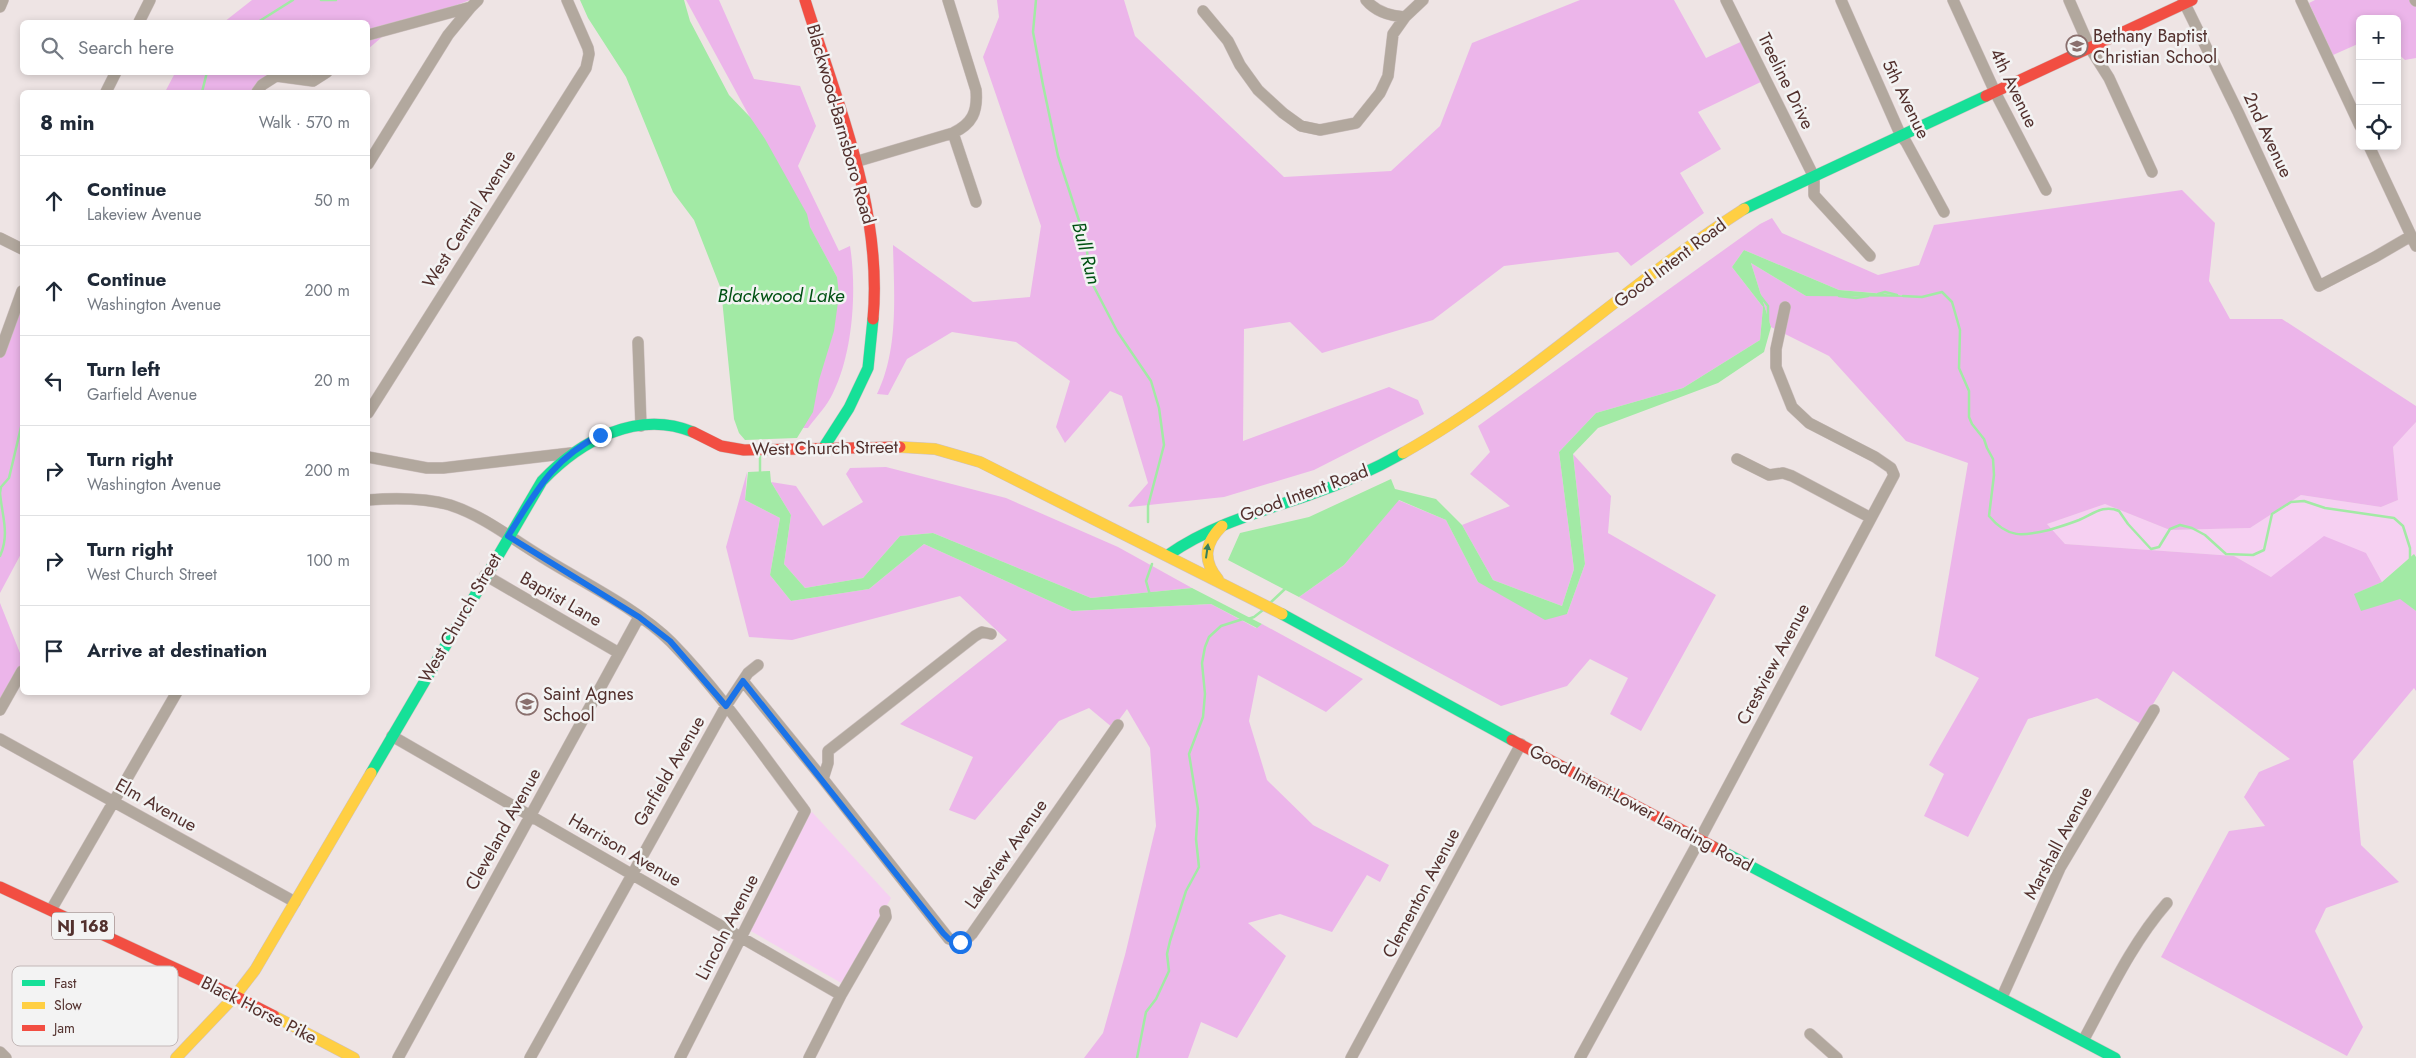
<!DOCTYPE html>
<html lang="en">
<head>
<meta charset="utf-8">
<style>
	body { margin:0; font-family:Jost,sans-serif; background:#f6f6f7; color:#1f2937 }
	.controls { position:absolute; right:15px; top:15px; display:grid; overflow:hidden; border-radius:8px; box-shadow:0 2px 8px #0003 }
	.controls button { width:45px; height:45px; display:grid; place-items:center; padding:0; border:0; border-bottom:1px solid #e0e1e3; background:#fff; color:#1f2937; font:25px sans-serif }
	.stop { position:absolute; width:15px; height:15px; margin:-11px; border:4px solid #1a73e8; border-radius:50%; background:#fff }
	.stop.end { background:#1a73e8; border-color:#fff; box-shadow:0 1px 5px #0008 }
	.list { margin:0; padding:0; list-style:none }
	h2 { display:flex; justify-content:space-between; align-items:center; height:65px; margin:0; padding:0 20px; font-size:21px }
	h2 small { font-size:16px; font-weight:400; color:#747a83 }
	.list li { display:grid; grid-template-columns:32px 1fr auto; gap:15px; align-items:center; box-sizing:border-box; height:90px; padding:0 20px; border-top:1px solid #e0e1e3 }
	.list b { display:block; font-size:19px; white-space:nowrap }
	.list p { margin:0; font-size:16px; white-space:nowrap; color:#747a83 }
	.list em { font-size:16px; font-style:normal; color:#747a83 }
	.icon { flex:none; width:28px; height:28px; fill:none; stroke:currentColor; stroke-width:2; stroke-linecap:round; stroke-linejoin:round }
	.map { position:relative; flex:none; width:2416px; height:1058px; overflow:hidden }
	.search { position:absolute; background:#fff; box-shadow:0 2px 8px #0003; left:20px; top:20px; width:350px; height:55px; display:flex; align-items:center; gap:12px; box-sizing:border-box; padding:0 18px; border-radius:8px; color:#747a83; font-size:19px }
	.panel { position:absolute; background:#fff; box-shadow:0 2px 8px #0003; left:20px; top:90px; width:350px; height:605px; border-radius:8px }
	.map>svg:first-child { display:block }
	.green { fill:#f6d0f2 }
	.forest { fill:#ecb5ea }
	.water { fill:#a2eaa5 }
	.lines { fill:none; stroke-linecap:round; stroke-linejoin:round }
	.stream { stroke:#a2eaa5; stroke-width:2.5 }
	.street-casing { stroke:#cec1c0; stroke-width:12 }
	.fast-casing { stroke:#cec1c0; stroke-width:12 }
	.slow-casing { stroke:#cec1c0; stroke-width:12 }
	.jam-casing { stroke:#cec1c0; stroke-width:12 }
	.street { stroke:#b2a89e; stroke-width:11 }
	.fast { stroke:#16e098; stroke-width:11 }
	.slow { stroke:#ffcf43; stroke-width:11 }
	.jam { stroke:#f24e42; stroke-width:11 }
	.oneway { fill:#377f5d }
	.route { stroke:#1a73e8; stroke-width:6 }
	.labels { text-anchor:middle; stroke-width:5; stroke-linejoin:round; paint-order:stroke }
	.shield { fill:#f3f3f3; stroke:#826a68; stroke-width:1 }
	.shield-label { font-size:16px; font-weight:bold; fill:#52302d }
	.poi-label { font-size:18px; fill:#52302d; stroke:#f3f3f3; text-anchor:start }
	.street-label { font-size:18px; fill:#52302d; stroke:#f3f3f3 }
	.water-label { font-size:19px; font-style:italic; fill:#005113; stroke:#f3f3f3 }
	.key { fill:#f3f3f3; stroke:#c3b8b8; stroke-width:1 }
	.key-label { font-size:14px; fill:#52302d }
</style>
</head>
<body>
<div class="map">
<svg width="2416" height="1058" viewBox="0 0 2416 1058">
	<rect width="100%" height="100%" fill="#eee4e4"/>
	<path class="green" d="M 2416,422 L 2416,557 L 2414,554 L 2382,582 L 2366,553 L 2271,577 L 2234,556 L 2065,544 L 2047,524 L 2105,504 L 2170,530 L 2250,528 L 2301,495 L 2381,507 L 2398,500 L 2393,447 Z
		M 812,812 L 891,898 L 843,984 L 749,930 L 808,816 Z"/>
	<path class="forest" d="M 252,0 L 470,0 L 389,31 L 368,49 L 368,22 L 224,22 Z
		M 686,0 L 719,0 L 754,79 L 800,86 L 816,126 L 798,166 L 839,251 L 850,246 C 857,290 853,353 833,393 C 827,406 816,417 808,428 L 800,428 L 837,277 Z
		M 997,0 L 1124,0 L 1135,36 L 1284,177 L 1391,171 L 1440,126 L 1472,43 L 1580,0 L 1674,0 L 1706,58 L 1749,38 L 1767,79 L 1698,112 L 1721,149 L 1680,173 L 1704,213 L 1631,266 L 1618,252 L 1504,266 L 1433,320 L 1322,353 L 1290,322 L 1244,329 L 1243,441 L 1389,387 L 1418,400 L 1424,414 L 1314,470 L 1224,497 L 1130,507 L 1128,506 L 1148,483 L 1122,396 L 1110,391 L 1065,443 L 1056,427 L 1070,381 L 1016,342 L 952,332 L 907,359 L 888,395 L 877,394 C 899,349 894,294 893,245 L 973,302 L 1030,297 L 1041,226 L 983,57 L 999,17 Z
		M 2315,0 L 2416,0 L 2416,58 L 2405,60 L 2397,53 L 2397,19 L 2360,19 L 2360,43 L 2333,55 L 2309,3 Z
		M 175,73 L 267,73 L 259,92 L 165,92 Z
		M 2182,190 L 2215,223 L 2209,281 L 2230,319 L 2282,319 L 2416,406 L 2416,422 L 2393,447 L 2398,500 L 2381,507 L 2301,495 L 2250,528 L 2170,530 L 2105,504 L 2047,524 L 2065,544 L 2234,556 L 2271,577 L 2324,536 L 2366,553 L 2382,582 L 2355,594 L 2401,599 L 2416,611 L 2416,691 L 2414,688 L 2353,761 L 2361,845 L 2399,882 L 2326,908 L 2315,931 L 2363,1027 L 2347,1056 L 2161,957 L 2229,831 L 2265,826 L 2244,797 L 2259,772 L 2290,759 L 2173,671 L 2141,724 L 2097,698 L 2028,719 L 1968,837 L 1924,816 L 1944,774 L 1929,765 L 1979,678 L 1935,656 L 1968,463 L 1906,441 L 1829,356 L 1771,327 L 1751,263 L 1806,296 L 1912,296 L 1839,290 L 1744,250 L 1732,267 L 1763,307 L 1760,340 L 1683,388 L 1596,413 L 1559,452 L 1574,569 L 1562,606 L 1493,580 L 1462,525 L 1510,506 L 1470,474 L 1490,452 L 1478,426 L 1760,224 L 1772,218 L 1782,233 L 1878,275 L 1919,265 L 1934,225 Z
		M 22,282 L 22,552 L 0,593 L 0,349 Z
		M 1573,454 L 1611,496 L 1608,533 L 1716,595 L 1641,731 L 1610,714 L 1628,678 L 1590,659 L 1567,686 L 1501,706 L 1299,597 L 1344,565 L 1398,500 L 1446,520 L 1478,582 L 1567,614 L 1585,564 Z
		M 886,467 L 1006,498 L 1118,547 L 1192,588 L 1091,598 L 933,533 L 900,536 L 863,578 L 805,588 L 784,564 L 791,515 L 771,482 L 796,486 L 823,526 L 863,502 L 846,474 L 850,468 Z
		M 747,472 L 745,500 L 780,518 L 770,575 L 791,601 L 869,589 L 924,544 L 1072,611 L 1211,604 L 1256,628 L 1262,624 L 1363,679 L 1326,712 L 1258,675 L 1249,721 L 1267,780 L 1313,825 L 1389,865 L 1380,882 L 1367,875 L 1332,932 L 1280,914 L 1248,923 L 1286,956 L 1237,1038 L 1201,1022 L 1188,1058 L 1084,1058 L 1103,1033 L 1125,955 L 1156,826 L 1150,748 L 1127,709 L 1113,728 L 1089,708 L 1059,721 L 975,820 L 949,810 L 973,757 L 900,724 L 1007,640 L 960,596 L 792,640 L 749,637 L 726,547 Z
		M 0,603 L 22,658 L 22,670 L 0,707 Z"/>
	<path class="water" d="M 580,0 L 684,0 L 690,21 L 729,95 L 750,117 L 765,139 L 807,214 L 810,227 L 837,277 L 839,295 L 834,331 L 819,380 L 813,412 L 797,438 L 745,440 L 739,433 L 734,419 L 721,289 L 694,220 L 673,192 L 668,180 L 626,77 L 588,18 Z
		M 1744,250 L 1839,290 L 1921,297 L 1806,296 L 1751,263 L 1771,327 L 1764,352 L 1718,383 L 1598,428 L 1573,454 L 1585,564 L 1567,614 L 1545,620 L 1478,582 L 1446,520 L 1399,500 L 1344,565 L 1299,597 L 1228,560 L 1240,533 L 1309,517 L 1391,479 L 1395,489 L 1436,499 L 1462,525 L 1493,580 L 1562,606 L 1574,569 L 1559,452 L 1596,413 L 1683,388 L 1760,340 L 1763,307 L 1732,267 Z
		M 770,471 L 771,482 L 791,515 L 784,564 L 805,588 L 863,578 L 900,536 L 933,533 L 1091,598 L 1192,588 L 1262,624 L 1257,628 L 1211,604 L 1072,611 L 924,544 L 869,589 L 791,601 L 770,575 L 780,518 L 745,500 L 748,472 Z
		M 2414,554 L 2416,557 L 2416,611 L 2400,599 L 2361,611 L 2354,594 L 2382,582 Z"/>
	<g class="lines">
		<path class="stream" d="M 321,0 L 336,0
			M 1036,0 L 1033,32 L 1043,85 L 1058,156 L 1085,239 L 1092,283 L 1117,331 L 1151,381 L 1159,408 L 1164,445 L 1148,506 L 1148,522
			M 258,22 L 293,0
			M 202,92 L 207,72
			M 1758,293 L 1768,306 L 1768,322
			M 1878,294 L 1885,292 L 1897,295
			M 1839,296 L 1856,298 L 1868,296
			M 1903,296 L 1922,297 L 1942,292 L 1952,302 L 1960,330 L 1959,368 L 1969,391 L 1969,417 L 1972,424 L 1984,439 L 1987,448 L 1993,459 L 1994,475 L 1989,516 C 2008,539 2023,536 2049,530 C 2059,527 2069,524 2079,520 C 2093,514 2104,504 2119,511 L 2128,524 L 2151,549 L 2159,547 L 2170,529 L 2180,525 L 2192,528 L 2205,535 L 2226,554 L 2253,555 L 2264,550 L 2272,514 L 2291,502 L 2304,501 L 2325,508 L 2394,518 L 2403,526 L 2410,548 L 2410,560
			M 760,474 L 760,454
			M 0,493 L 1,487 L 9,478 L 22,423
			M 0,493 C 2,516 10,534 0,556
			M 1150,595 L 1146,581 L 1152,564
			M 1270,603 L 1286,588
			M 1248,619 L 1254,617 L 1263,610
			M 1137,1058 L 1146,1012 L 1156,999 L 1169,971 L 1167,954 L 1170,941 L 1186,891 L 1199,867 L 1196,839 L 1198,809 L 1189,754 L 1203,717 L 1205,694 L 1202,663 L 1205,647 L 1209,637 L 1221,626 L 1243,619"/>
		<g class="street-casing">
			<path id="street" d="M 1366,0 C 1376,12 1389,16 1405,17
				M 1726,0 L 1814,177 L 1814,195 L 1870,256
				M 1841,0 L 1901,136 L 1906,142 L 1944,212
				M 1953,0 L 1995,92 L 2046,190
				M 2069,0 L 2090,48 L 2109,78 L 2152,172
				M 2183,0 L 2238,112 L 2319,286 L 2375,257 L 2411,236
				M 2301,0 L 2360,126
				M 2415,0 L 2416,1
				M 0,7 L 3,0
				M 1203,11 L 1228,41 L 1240,65 L 1258,90 L 1283,113 L 1301,126 L 1320,130 L 1356,123 L 1380,93 L 1388,76 L 1393,34 L 1405,17 L 1423,0
				M 139,22 L 150,0
				M 368,35 L 471,7 L 478,0
				M 106,92 L 116,72
				M 257,92 L 262,85 L 276,76 L 313,81 L 327,72
				M 953,133 L 976,202
				M 2369,146 L 2416,246
				M 855,162 L 953,133 C 972,124 978,112 976,90 L 948,0
				M 368,164 L 448,35 L 471,7
				M 0,238 L 22,249
				M 638,342 L 641,426
				M 0,352 L 22,291
				M 368,413 L 586,68 L 589,54 L 588,48 L 567,0
				M 368,457 L 427,468 L 443,468 L 571,453
				M 1737,459 L 1769,475 L 1783,473 L 1792,476 L 1871,518
				M 368,500 C 394,498 425,498 450,505 C 484,516 512,539 542,557 C 582,582 638,609 671,642 C 721,693 762,754 805,811 L 680,1058
				M 485,575 L 619,653
				M 991,634 L 982,632 L 975,636 L 828,751 L 828,763 L 823,779 L 949,939 C 959,943 965,942 972,934 L 1118,725
				M 743,681 L 823,779
				M 0,710 L 22,671
				M 392,736 L 841,995
				M 0,739 L 295,902
				M 51,910 L 177,692
				M 2002,997 L 2060,868 L 2154,710
				M 1810,1034 L 1837,1058
				M 2083,1041 C 2109,993 2132,943 2167,903
				M 0,1052 L 6,1058
				M 398,1058 L 639,617
				M 530,1058 L 726,706 L 748,673 L 758,665
				M 809,1058 L 841,995 L 886,917 L 885,911
				M 1351,1058 L 1521,744
				M 1580,1058 L 1700,839 L 1894,475 L 1891,468 L 1875,457 L 1809,423 L 1792,407 L 1776,367 L 1776,349 L 1785,307"/>
		</g>
		<g class="fast-casing">
			<path id="fast" d="M 1744,209 L 1986,96
				M 824,447 L 849,408 L 868,368 L 873,319
				M 1168,555 C 1211,525 1259,512 1309,495 C 1341,484 1373,470 1403,453
				M 1282,614 L 1512,740
				M 371,773 L 542,481 C 580,441 637,409 693,432
				M 1714,847 L 2115,1058"/>
		</g>
		<g class="slow-casing">
			<path id="slow" d="M 900,447 L 935,449 L 980,462 L 1282,614
				M 1403,453 C 1525,384 1626,285 1744,209
				M 1218,579 C 1202,560 1205,543 1222,526
				M 235,996 L 255,970 L 371,773
				M 274,1016 L 354,1058
				M 176,1058 L 235,996"/>
		</g>
		<g class="jam-casing">
			<path id="jam" d="M 805,0 C 837,103 883,209 873,319
				M 1986,96 L 2192,0
				M 693,432 L 721,446 L 744,450 L 900,447
				M 1512,740 L 1714,847
				M 0,887 L 235,996 L 274,1016"/>
		</g>
		<use href="#street" class="street"/>
		<use href="#fast" class="fast"/>
		<use href="#slow" class="slow"/>
		<use href="#jam" class="jam"/>
	</g>
	<defs><path id="oneway-solid" d="M-6-.8H1V-3.2L6.5 0L1 3.2V.8H-6Z" transform="scale(1.25)"/></defs>
	<use class="oneway" href="#oneway-solid" transform="translate(1207 551) rotate(-82)"/>
	<g class="lines">
		<path class="route" d="M 600,435 C 551,460 536,492 508,536 L 639,617 L 670,641 L 726,706 L 743,681 L 943,933 L 949,939 L 960,942"/>
	</g>
	<defs>
		<g id="school-ring" transform="scale(1.125)"><circle r="9.5" fill="#f3f3f3" stroke="#896f6d" stroke-width="1.5"/><path d="M0-5L7-2L0 1L-7-2ZM-4 1L0 2.5L4 1V4Q0 6-4 4Z" fill="#896f6d"/></g>
	</defs>
	<g fill-rule="evenodd">
		<use href="#school-ring" x="2077" y="46"/>
		<use href="#school-ring" x="527" y="704"/>
	</g>
	<g class="labels">
		<rect class="shield" x="52" y="912.5" width="62" height="27" rx="4"/>
		<g class="shield-label">
			<text x="83" y="932">NJ 168</text>
		</g>
		<g class="poi-label">
			<text x="2093" y="42">Bethany Baptist<tspan x="2093" dy="21">Christian School</tspan></text>
			<text x="543" y="700">Saint Agnes<tspan x="543" dy="21">School</tspan></text>
		</g>
		<g class="street-label">
			<text transform="translate(1786 81) rotate(64)" y="6">Treeline Drive</text>
			<text transform="translate(2014 88) rotate(64)" y="6">4th Avenue</text>
			<text transform="translate(1906 99) rotate(64)" y="6">5th Avenue</text>
			<text transform="translate(841 124) rotate(74)" y="6">Blackwood-Barnsboro Road</text>
			<text transform="translate(2268 135) rotate(65)" y="6">2nd Avenue</text>
			<text transform="translate(469 219) rotate(-58)" y="6">West Central Avenue</text>
			<text transform="translate(1670 263) rotate(-37)" y="6">Good Intent Road</text>
			<text transform="translate(825 448) rotate(-1)" y="6">West Church Street</text>
			<text transform="translate(1304 493) rotate(-20)" y="6">Good Intent Road</text>
			<text transform="translate(561 599) rotate(30)" y="6">Baptist Lane</text>
			<text transform="translate(460 618) rotate(-60)" y="6">West Church Street</text>
			<text transform="translate(1773 664) rotate(-62)" y="6">Crestview Avenue</text>
			<text transform="translate(669 771) rotate(-60)" y="6">Garfield Avenue</text>
			<text transform="translate(156 805) rotate(29)" y="6">Elm Avenue</text>
			<text transform="translate(1641 808) rotate(28)" y="6">Good Intent-Lower Landing Road</text>
			<text transform="translate(503 829) rotate(-61)" y="6">Cleveland Avenue</text>
			<text transform="translate(2058 843) rotate(-62)" y="6">Marshall Avenue</text>
			<text transform="translate(625 850) rotate(30)" y="6">Harrison Avenue</text>
			<text transform="translate(1006 854) rotate(-55)" y="6">Lakeview Avenue</text>
			<text transform="translate(1421 893) rotate(-62)" y="6">Clementon Avenue</text>
			<text transform="translate(727 927) rotate(-63)" y="6">Lincoln Avenue</text>
			<text transform="translate(259 1010) rotate(27)" y="6">Black Horse Pike</text>
		</g>
		<g class="water-label">
			<text transform="translate(1087 253) rotate(75)" y="7">Bull Run</text>
			<text x="781" y="302">Blackwood Lake</text>
		</g>
	</g>
	<rect x="12" y="966" width="166" height="80" rx="8" class="key"/>
	<rect x="22" y="980" width="23" height="6" fill="#16e098"/>
	<rect x="22" y="1002" width="23" height="7" fill="#ffcf43"/>
	<rect x="22" y="1025" width="23" height="6" fill="#f24e42"/>
	<g class="key-label">
		<text x="54" y="988">Fast</text>
		<text x="54" y="1010">Slow</text>
		<text x="54" y="1033">Jam</text>
	</g>
</svg>
<div class="controls">
<button>+</button>
<button>−</button>
<button><svg class="icon" aria-label="locate" viewBox="0 0 24 24"><circle cx="12" cy="12" r="6"/><path d="M12 2v4M12 18v4M2 12h4M18 12h4"/></svg></button>
</div>
<div class="stop" style="left:960px;top:942px"></div>
<div class="stop end" style="left:600px;top:435px"></div>
<div class="search"><svg class="icon" aria-label="search" viewBox="0 0 24 24"><circle cx="10" cy="10" r="6"/><path d="M15 15l6 6"/></svg>Search here</div>
<section class="panel">
<h2>8 min<small>Walk · 570 m</small></h2>
<ul class="list">
<li><svg class="icon" aria-label="ahead" viewBox="0 0 24 24"><path d="M12 20V5M6 11l6-6 6 6"/></svg><div><b>Continue</b><p>Lakeview Avenue</p></div><em>50 m</em></li>
<li><svg class="icon" aria-label="ahead" viewBox="0 0 24 24"><path d="M12 20V5M6 11l6-6 6 6"/></svg><div><b>Continue</b><p>Washington Avenue</p></div><em>200 m</em></li>
<li><svg class="icon" aria-label="left" viewBox="0 0 24 24"><path d="M17 20v-9H6M10 6l-5 5 5 5"/></svg><div><b>Turn left</b><p>Garfield Avenue</p></div><em>20 m</em></li>
<li><svg class="icon" aria-label="right" viewBox="0 0 24 24"><path d="M7 20v-9h11M14 6l5 5-5 5"/></svg><div><b>Turn right</b><p>Washington Avenue</p></div><em>200 m</em></li>
<li><svg class="icon" aria-label="right" viewBox="0 0 24 24"><path d="M7 20v-9h11M14 6l5 5-5 5"/></svg><div><b>Turn right</b><p>West Church Street</p></div><em>100 m</em></li>
<li><svg class="icon" aria-label="arrive" viewBox="0 0 24 24"><path d="M6 21V4h12l-3 4 3 4H6"/></svg><div><b>Arrive at destination</b></div></li>
</ul>
</section>
</div>
</body>
</html>
